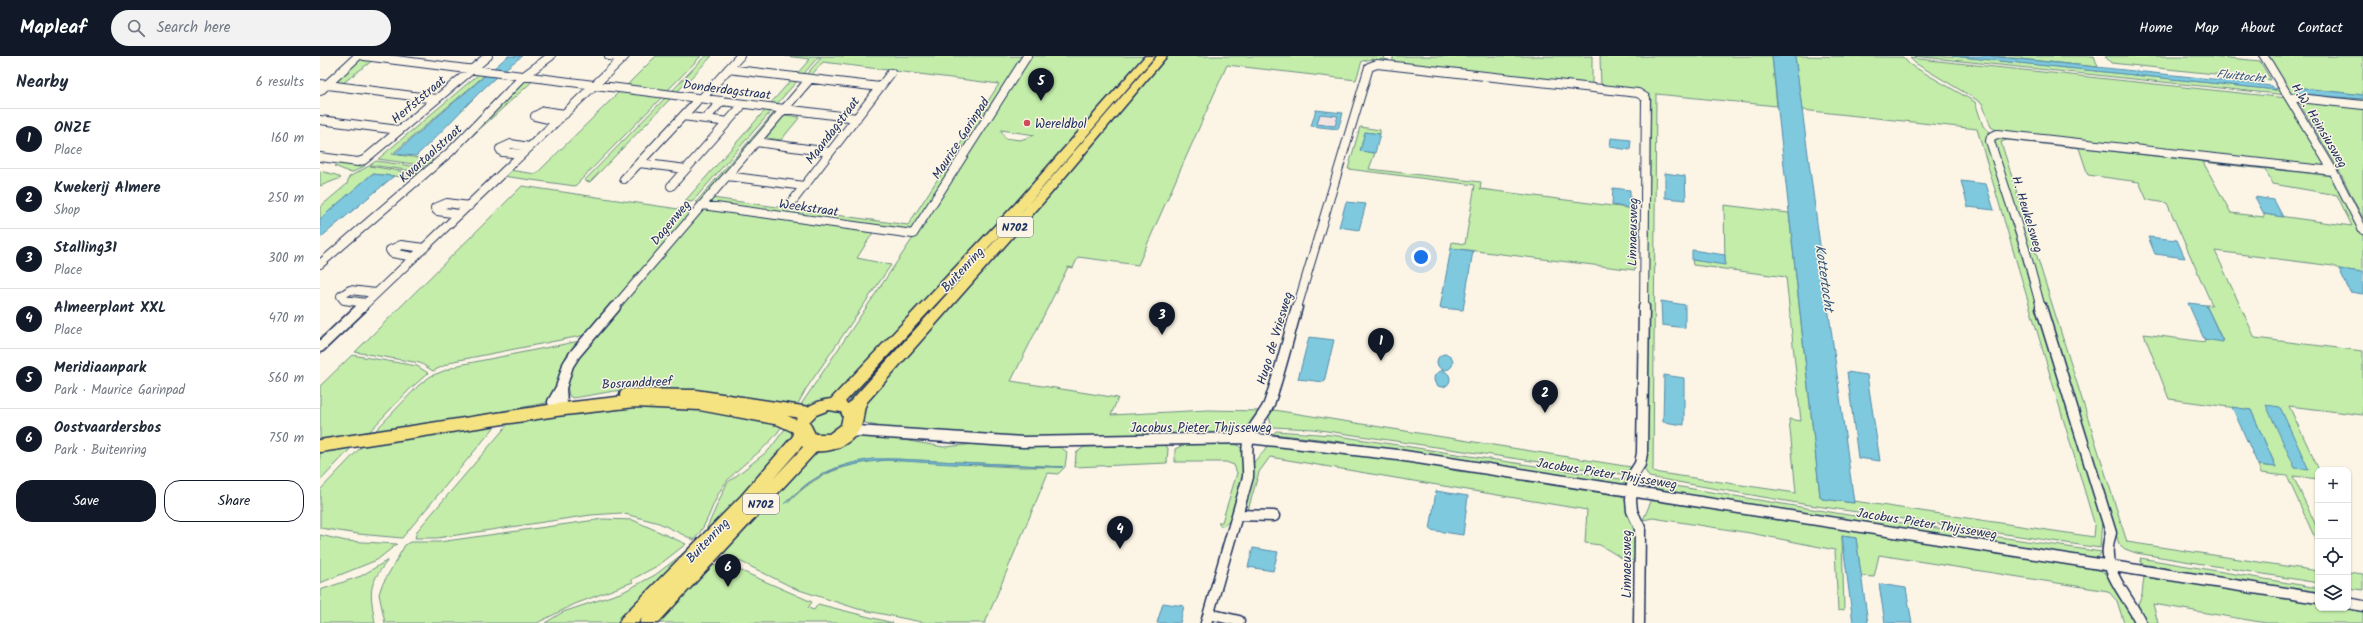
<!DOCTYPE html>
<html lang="en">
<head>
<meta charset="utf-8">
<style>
	body { margin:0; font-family:Kalam,sans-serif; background:#f2f2f3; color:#1f2937 }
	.controls { position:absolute; right:12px; bottom:12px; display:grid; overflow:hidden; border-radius:8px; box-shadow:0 1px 3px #0004 }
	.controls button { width:36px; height:36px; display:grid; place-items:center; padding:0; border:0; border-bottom:1px solid #e0e1e3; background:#fff; color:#1f2937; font:20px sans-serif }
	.you { position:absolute; left:1101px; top:201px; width:14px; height:14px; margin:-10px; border:3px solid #fff; border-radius:50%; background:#1a73e8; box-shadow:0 0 0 6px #1a73e833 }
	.badge { display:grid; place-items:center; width:26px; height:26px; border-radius:50%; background:#111827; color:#fff; font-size:13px; font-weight:700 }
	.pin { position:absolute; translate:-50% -33px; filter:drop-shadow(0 1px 2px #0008) }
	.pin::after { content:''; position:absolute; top:21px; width:14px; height:12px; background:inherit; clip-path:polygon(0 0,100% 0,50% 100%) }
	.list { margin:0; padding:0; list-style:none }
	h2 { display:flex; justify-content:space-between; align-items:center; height:52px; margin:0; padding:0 16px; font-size:17px }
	h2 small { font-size:13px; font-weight:400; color:#747a83 }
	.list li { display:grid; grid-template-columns:26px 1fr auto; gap:12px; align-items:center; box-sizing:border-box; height:60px; padding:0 16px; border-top:1px solid #e0e1e3 }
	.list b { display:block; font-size:15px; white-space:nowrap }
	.list p { margin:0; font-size:13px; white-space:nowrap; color:#747a83 }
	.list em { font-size:13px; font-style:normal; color:#747a83 }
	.actions { display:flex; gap:8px; padding:12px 16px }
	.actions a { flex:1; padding:9px 0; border:1px solid #111827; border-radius:16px; text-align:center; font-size:14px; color:#111827 }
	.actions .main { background:#111827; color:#fff }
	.icon { flex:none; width:22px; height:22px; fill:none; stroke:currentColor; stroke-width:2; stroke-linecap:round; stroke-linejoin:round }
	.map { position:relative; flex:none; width:2043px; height:567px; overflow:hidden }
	header { display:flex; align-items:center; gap:24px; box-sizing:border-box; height:56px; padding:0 20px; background:#111827; color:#fff }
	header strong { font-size:19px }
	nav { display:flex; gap:22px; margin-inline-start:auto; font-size:14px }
	.search { width:280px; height:36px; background:#f2f2f3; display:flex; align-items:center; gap:10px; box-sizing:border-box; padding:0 14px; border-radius:22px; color:#747a83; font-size:15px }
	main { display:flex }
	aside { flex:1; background:#fff }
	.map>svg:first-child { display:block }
	.built { fill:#f4e3e3 }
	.green { fill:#c3eda9; stroke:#6f8e84; fill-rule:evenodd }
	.water { fill:#7ec9de; stroke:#568bab; fill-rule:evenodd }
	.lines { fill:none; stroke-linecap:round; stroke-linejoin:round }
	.minor-far1-casing { stroke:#1b2f5e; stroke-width:10 }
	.minor-casing { stroke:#1b2f5e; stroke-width:13 }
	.major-casing { stroke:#1b2f5e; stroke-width:15 }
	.highway-casing { stroke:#1b2f5e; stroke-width:3 }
	.minor-far1 { stroke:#fcf5e5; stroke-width:8 }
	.minor { stroke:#fcf5e5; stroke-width:10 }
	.major { stroke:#f5e382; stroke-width:12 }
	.highway { fill:#f5e382; fill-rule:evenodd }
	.poi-dot { fill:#d1495b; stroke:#fcf5e5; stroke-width:1.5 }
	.labels { text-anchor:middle; stroke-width:3; stroke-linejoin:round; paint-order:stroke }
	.far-water-label { font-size:12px; font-style:italic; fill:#34567e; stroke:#fcf5e5 }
	.shield { fill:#fcf5e5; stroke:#5e6a86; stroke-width:1 }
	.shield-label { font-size:12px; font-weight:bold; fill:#1b2f5e }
	.street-label { font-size:13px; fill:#1b2f5e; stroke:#fcf5e5 }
	.poi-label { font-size:13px; fill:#1b2f5e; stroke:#fcf5e5; text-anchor:start }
	.water-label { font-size:14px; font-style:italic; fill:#34567e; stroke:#fcf5e5 }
</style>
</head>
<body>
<header>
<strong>Mapleaf</strong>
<div class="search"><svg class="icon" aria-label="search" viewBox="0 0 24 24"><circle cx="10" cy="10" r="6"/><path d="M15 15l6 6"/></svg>Search here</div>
<nav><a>Home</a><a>Map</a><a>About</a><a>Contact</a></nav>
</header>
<main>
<aside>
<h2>Nearby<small>6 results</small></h2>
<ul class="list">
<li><span class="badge">1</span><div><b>ONZE</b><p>Place</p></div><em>160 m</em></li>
<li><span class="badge">2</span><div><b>Kwekerij Almere</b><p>Shop</p></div><em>250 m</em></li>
<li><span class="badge">3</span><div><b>Stalling31</b><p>Place</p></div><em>300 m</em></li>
<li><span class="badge">4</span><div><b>Almeerplant XXL</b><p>Place</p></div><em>470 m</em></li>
<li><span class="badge">5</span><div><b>Meridiaanpark</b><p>Park · Maurice Garinpad</p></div><em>560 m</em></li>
<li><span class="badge">6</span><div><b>Oostvaardersbos</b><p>Park · Buitenring</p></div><em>750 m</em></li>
</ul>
<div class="actions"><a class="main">Save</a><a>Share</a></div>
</aside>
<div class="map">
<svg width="2043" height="567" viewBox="0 0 2043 567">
	<rect width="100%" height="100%" fill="#fcf5e5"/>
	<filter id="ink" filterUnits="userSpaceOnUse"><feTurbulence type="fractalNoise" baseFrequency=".025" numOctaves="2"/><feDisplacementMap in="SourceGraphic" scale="8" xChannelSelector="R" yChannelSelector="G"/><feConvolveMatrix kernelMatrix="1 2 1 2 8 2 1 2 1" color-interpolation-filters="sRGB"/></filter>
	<g filter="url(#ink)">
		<path class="built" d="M 1000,58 L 1018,60 L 1015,70 L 997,68 Z"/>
		<path class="green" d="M 336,0 L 381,0 L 347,35 L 305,31 Z
			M 385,0 L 392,0 L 356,37 L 351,36 Z
			M 465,0 L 826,0 L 732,108 L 523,337 L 499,349 L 478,353 L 595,179 L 596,171 L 589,175 L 387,148 L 392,142 L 588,169 L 679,28 L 503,6 L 489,22 L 484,21 L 501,2 L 498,1 L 481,21 L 475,20 L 490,3 ZM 681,74 L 715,79 L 700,84 L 685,82 Z
			M 846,0 L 1065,0 L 1064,3 L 1069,4 L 1068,6 L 1053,6 L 1053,3 L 1042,5 L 1036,24 L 907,9 L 818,209 L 758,201 L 753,212 L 748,211 L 691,325 L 798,342 L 791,359 L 888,354 L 941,355 L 926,375 L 911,378 L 744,383 L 571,374 L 542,366 L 540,351 Z
			M 1073,0 L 1272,0 L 1272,29 L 1073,7 Z
			M 1280,0 L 1452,0 L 1457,50 L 1336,38 L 1333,416 L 1476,437 L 1469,363 L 1481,365 L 1466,221 L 1373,209 L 1372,204 L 1405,208 L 1404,149 L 1469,157 L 1500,440 L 1502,443 L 1534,447 L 1534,445 L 1774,481 L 1775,470 L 1657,73 L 1482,54 L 1475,0 L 1583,1 L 1589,8 L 1655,46 L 1663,70 L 1670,76 L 1667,79 L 1667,86 L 1782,465 L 1780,492 L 1483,448 L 1329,421 L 1323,411 L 1326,405 L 1331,42 L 1321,35 L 1281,30 Z
			M 1593,0 L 1634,0 L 1957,34 L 1956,32 L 1963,32 L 1967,39 Z
			M 1671,0 L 1774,0 L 1778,11 Z
			M 1785,0 L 1890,0 L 1940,5 L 1951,24 L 1791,7 Z
			M 1948,0 L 2043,0 L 2043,39 L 1975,31 L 1978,37 L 2043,43 L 2043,47 L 1971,37 Z
			M 39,2 L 53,4 L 23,27 L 13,26 Z
			M 1590,2 L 1967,42 L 2006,111 L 1678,75 L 1671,71 L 1662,47 L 1595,7 Z
			M 160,17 L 165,19 L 72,98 L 113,104 L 107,110 L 58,103 Z
			M 216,22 L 141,90 L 203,23 Z
			M 472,23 L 478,24 L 456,49 L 450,48 Z
			M 301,34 L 344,39 L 255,130 L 182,120 L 189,114 L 216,118 Z
			M 347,40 L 353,40 L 270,126 L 264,125 Z
			M 1978,45 L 2043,50 L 2043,163 L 2020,116 Z
			M 447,52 L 453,53 L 372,146 L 365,145 Z
			M 457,53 L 462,54 L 382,147 L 376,146 Z
			M 465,59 L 480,61 L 461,84 L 446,82 Z
			M 1040,71 L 1060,74 L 1060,78 L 1045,76 L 1040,95 L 1055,97 L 1049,113 L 1161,126 L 1160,133 L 1316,153 L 1315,214 L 1131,192 L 1132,186 L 1145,188 L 1155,129 L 1028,113 Z
			M 1675,82 L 2013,120 L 2043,180 L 2043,216 L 2019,213 L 2013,210 L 1895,195 L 1935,282 L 2043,295 L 2043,359 L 1969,350 L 1999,414 L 1998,423 L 1973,420 L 1998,474 L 1998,489 L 1967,420 L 1941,417 L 1938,409 L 1956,411 L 1931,354 L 1849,343 L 1824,278 L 1885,286 L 1884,283 L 1903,285 L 1886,249 L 1892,249 L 1847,147 L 1827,144 L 1819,126 L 1768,119 L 1759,92 L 1687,84 L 1681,86 L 1807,486 L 1998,515 L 1998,527 L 1816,497 L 1805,493 L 1799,488 L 1675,87 ZM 1883,106 L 1945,113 L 1953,128 L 2017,139 L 2032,170 L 1944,158 L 1944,161 L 1911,157 Z
			M 20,105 L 43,106 L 45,110 L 31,117 L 15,110 Z
			M 56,105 L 106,112 L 101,116 L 50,109 Z
			M 49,110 L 99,118 L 94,122 L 52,118 L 0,163 L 0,151 L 27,128 L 29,121 Z
			M 0,115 L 16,119 L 21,122 L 0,130 Z
			M 202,130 L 372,155 L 266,279 L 134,305 L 113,315 L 100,307 L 35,296 Z
			M 384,153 L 554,175 L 537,202 L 571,209 L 486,333 L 475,353 C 424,343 372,331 320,333 C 298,333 275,339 253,342 L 249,340 L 247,329 L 257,301 Z
			M 626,236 L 631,238 L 534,344 L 525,341 Z
			M 260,285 L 246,300 L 236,334 L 226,347 L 60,378 L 56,374 L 99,329 L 111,320 L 139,309 Z
			M 32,299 L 97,310 L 108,317 L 89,334 L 46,379 L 0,385 L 0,330 Z
			M 354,348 L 464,367 C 446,396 427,402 407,425 C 392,442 390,467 374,484 L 339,467 L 301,457 L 271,459 L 117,482 L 95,482 L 97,475 L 189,367 L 229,358 Z
			M 509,354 L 520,357 L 523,363 L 522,370 C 513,378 502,383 492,375 L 490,363 L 498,357 Z
			M 954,354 L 1311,411 L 1308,419 L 993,373 L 952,371 L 948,358 Z
			M 177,368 L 82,482 L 38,478 L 0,472 L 0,434 L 43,389 Z
			M 468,369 L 472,370 L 475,384 L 303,567 L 225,567 L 243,556 L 303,536 L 335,519 L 360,500 L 385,476 L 407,427 L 449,394 Z
			M 956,375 L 1012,379 L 1307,424 L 1308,428 L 1301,429 L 1008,384 L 953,378 Z
			M 535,380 L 571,382 L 624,391 L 655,388 L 740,391 L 747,396 L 745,411 L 738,418 L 728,417 L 665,567 L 606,567 L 538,553 L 476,533 L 401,496 L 495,398 ZM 553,403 L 575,403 L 743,411 L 694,411 L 567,404 C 524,408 497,416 467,448 C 493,419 514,409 553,403 Z
			M 842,388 L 848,392 L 847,407 L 755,411 L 756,397 L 764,391 Z
			M 865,388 L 911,388 L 918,389 L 923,394 L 926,412 L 912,463 L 902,471 L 898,466 L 902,466 L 917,417 L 914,409 L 906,406 L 855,406 L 855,393 Z
			M 948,388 L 1120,409 C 1133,416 1145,417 1160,415 L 1301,439 C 1317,457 1316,480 1315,503 L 1308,506 L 1280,489 L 1265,487 L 1267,454 L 950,401 L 939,416 L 928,454 C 923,445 927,417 933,408 C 937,400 946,397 948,388 Z
			M 33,390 L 0,425 L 0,394 Z
			M 1337,427 L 1528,459 L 1782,496 L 1777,502 L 1386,443 L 1334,432 L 1333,428 Z
			M 1332,443 L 1682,496 L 1782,514 L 1808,548 L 1814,567 L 1804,567 L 1797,545 L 1788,535 L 1559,499 L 1554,521 L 1541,520 L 1536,482 L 1522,480 L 1524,554 L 1518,555 L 1515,494 L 1430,477 L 1333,462 L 1323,464 Z
			M 283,463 L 313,464 L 366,488 L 339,509 L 311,524 L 313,526 L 255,548 L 217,567 L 65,567 L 59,538 L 62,529 L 85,489 L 90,486 L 119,486 Z
			M 0,479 L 26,485 L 77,488 L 57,504 L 0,527 Z
			M 1820,502 L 1998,532 L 1998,539 L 1822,508 Z
			M 68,504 C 47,531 50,534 55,567 L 0,567 L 0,534 L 41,520 Z
			M 394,509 L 413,518 L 417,513 L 492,546 L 488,552 L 494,554 L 498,548 L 573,567 L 335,567 L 381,519 L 382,521 Z
			M 2028,516 L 2043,518 L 2043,534 L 2028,532 Z
			M 1824,521 L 1930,535 L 1998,548 L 1998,552 L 2020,552 L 2043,556 L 2043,567 L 1946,567 L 1833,548 L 1838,567 L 1824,567 L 1817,551 L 1822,538 Z"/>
		<path class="water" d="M 188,0 L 202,0 C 163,28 132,67 96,100 L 74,98 Z
			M 1452,0 L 1475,0 L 1534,447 L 1502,443 L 1500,440 Z
			M 1632,0 L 1669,0 L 1911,25 L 1951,30 L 1957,34 Z
			M 1974,31 L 2043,39 L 2043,43 L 1987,39 L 1978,37 Z
			M 996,54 L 1023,57 L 1018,73 L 991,70 ZM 1000,58 L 1018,60 L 1015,70 L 997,68 Z
			M 1045,76 L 1060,78 L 1055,97 L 1040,95 Z
			M 1291,82 L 1311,84 L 1310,94 L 1290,91 Z
			M 1345,117 L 1365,120 L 1366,144 L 1345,142 Z
			M 52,118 L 74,120 L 0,182 L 0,163 Z
			M 1641,125 L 1666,128 L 1674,154 L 1648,151 Z
			M 1293,132 L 1310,134 L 1310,152 L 1292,149 Z
			M 1935,141 L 1954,144 L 1963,161 L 1944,158 Z
			M 1026,146 L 1046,148 L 1039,174 L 1019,171 Z
			M 1828,181 L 1857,184 L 1865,202 L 1835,198 Z
			M 1131,192 L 1153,195 L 1143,254 L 1120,252 Z
			M 1372,194 L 1405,199 L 1405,209 L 1372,204 Z
			M 2019,213 L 2043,216 L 2043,238 L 2030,236 Z
			M 1341,245 L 1365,249 L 1365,272 L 1342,269 Z
			M 1868,247 L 1886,249 L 1903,286 L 1884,283 Z
			M 989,281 L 1014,284 L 1004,326 L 978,323 Z
			M1117 306a8 8 0 1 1 16 0a8 8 0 1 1-16 0Z
			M1114 323a8 8 0 1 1 16 0a8 8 0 1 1-16 0Z
			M 1527,316 L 1547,319 L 1560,405 L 1538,402 Z
			M 1344,319 L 1364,322 L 1364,369 L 1343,366 Z
			M 1946,349 L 1960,351 L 1989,414 L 1975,412 Z
			M 1912,351 L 1931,354 L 1956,411 L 1938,409 Z
			M 553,403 L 575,403 L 743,411 L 632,408 L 567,404 L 546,406 L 519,412 L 502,419 L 488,427 L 464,448 C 493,420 514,409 553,403 Z
			M 1116,435 L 1148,440 L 1143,479 L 1110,474 Z
			M 1522,480 L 1536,482 L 1548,567 L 1533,567 Z
			M 933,492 L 958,496 L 953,515 L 928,511 Z
			M 1559,528 L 1586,532 L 1592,567 L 1565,567 Z
			M 843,547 L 864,550 L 860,567 L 837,567 Z"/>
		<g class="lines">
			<g class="minor-far1-casing">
				<path id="minor-far1" d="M 44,0 L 537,62
					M 289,0 L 303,2
					M 1944,0 L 2013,115 L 2043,174
					M 408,13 L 560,31
					M 0,28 L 116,43
					M 0,35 L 38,0
					M 1970,41 L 2043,49
					M 382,42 L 420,0
					M 363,60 L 408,66
					M 385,63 L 402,45
					M 0,64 L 79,74
					M 237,65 L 215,60 L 224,55 L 245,58
					M 436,86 L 510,96
					M 202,98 L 182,96 L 180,93 L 191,88 L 209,91
					M 0,101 L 38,106 L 44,104 L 168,0
					M 319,107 L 366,113
					M 407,120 L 484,130
					M 304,123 L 376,46
					M 351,130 L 420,52
					M 472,146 L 571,17
					M 382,149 L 593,178 L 707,0
					M 139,158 L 117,155 L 115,152 L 127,147 L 149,150
					M 94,201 L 72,197 L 70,194 L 81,189 L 104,192
					M 0,208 L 130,96 L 204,20 L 231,0
					M 46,247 L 24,244 L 21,240 L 30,234 L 56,237
					M 41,252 L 305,0
					M 294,252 L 490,23
					M 977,252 L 1049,11 L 1057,8 L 1318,37 L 1326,42 L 1324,252
					M 1721,252 L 1705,193 L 1670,85 L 1671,81 L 1677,78 L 2013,115"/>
			</g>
			<g class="minor-casing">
				<path id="minor" d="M 1721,251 L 1791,477 C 1778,514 1806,535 1821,567
					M 0,291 L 42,251
					M 241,332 L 242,348 L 236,354 L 233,346 Z
					M 241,332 L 248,309 L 255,298 L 295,251
					M 528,377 L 537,375 L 703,386 L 929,382 L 1078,399 L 1998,542
					M 917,459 L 954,460
					M 2028,547 L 2043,550
					M 889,558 L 919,565
					M 886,567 L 928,421 C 929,408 925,396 929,382 C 933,369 944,360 949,348 C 960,316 968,283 977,251
					M 1319,567 L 1320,472 L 1312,455 L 1311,444 L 1313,419 L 1320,408 L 1322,397 L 1324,251"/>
			</g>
			<g class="major-casing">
				<path id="major" d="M 306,339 L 375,340 L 489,357
					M 0,390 L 236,354 L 315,345 L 380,348 L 460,363 L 479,372"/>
			</g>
			<g class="highway-casing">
				<path id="highway" d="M 825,0 L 835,0 L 704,153 L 525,346 L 528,348 L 720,135 L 837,0 L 847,0 L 728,141 L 547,346 C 543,353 544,360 542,367 C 537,385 515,397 497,395 L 338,567 L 320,567 L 322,562 L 318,567 L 299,567 L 301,562 L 421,440 L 473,380 C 470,359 491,345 511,343 L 696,147 ZM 509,354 L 521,356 L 523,360 L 521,369 L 509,378 L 495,378 L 489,366 L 496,359 ZM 482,390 L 483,391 L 453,423 Z"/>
			</g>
			<use href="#minor-far1" class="minor-far1"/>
			<use href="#minor" class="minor"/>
			<use href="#major" class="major"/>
			<use href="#highway" class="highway"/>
		</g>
	</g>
	<circle class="poi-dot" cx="707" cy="67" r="4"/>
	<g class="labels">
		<g class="far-water-label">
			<text transform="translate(1921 20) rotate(6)" y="4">Fluittocht</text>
		</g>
		<g class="shield">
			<rect x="677" y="161" width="36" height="20" rx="3"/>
			<rect x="423" y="438" width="36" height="20" rx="3"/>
		</g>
		<g class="shield-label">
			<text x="695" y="175">N702</text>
			<text x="441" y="452">N702</text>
		</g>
		<g class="street-label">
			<text transform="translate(407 33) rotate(7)" y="5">Donderdagstraat</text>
			<text transform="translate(98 43) rotate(-40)" y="5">Herfststraat</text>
			<text transform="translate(2000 69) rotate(59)" y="5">H.W. Heinsiusweg</text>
			<text transform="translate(512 74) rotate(-53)" y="5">Maandagstraat</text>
			<text transform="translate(640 82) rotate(-57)" y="5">Maurice Garinpad</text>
			<text transform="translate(110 97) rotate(-42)" y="5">Kwartaalstraat</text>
			<text transform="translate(489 151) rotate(8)" y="5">Weekstraat</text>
			<text transform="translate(1708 158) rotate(73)" y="5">H. Heukelsweg</text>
			<text transform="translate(350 166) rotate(-50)" y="5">Dagenweg</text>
			<text transform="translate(1312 176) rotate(-89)" y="5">Linnaeusweg</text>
			<text transform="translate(642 213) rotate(-47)" y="5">Buitenring</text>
			<text transform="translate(954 282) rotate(-73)" y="5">Hugo de Vriesweg</text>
			<text transform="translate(317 326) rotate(-3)" y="5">Bosranddreef</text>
			<text x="881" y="376">Jacobus Pieter Thijsseweg</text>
			<text transform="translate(1287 417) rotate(9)" y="5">Jacobus Pieter Thijsseweg</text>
			<text transform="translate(1607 467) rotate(9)" y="5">Jacobus Pieter Thijsseweg</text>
			<text transform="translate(387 484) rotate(-46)" y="5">Buitenring</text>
			<text transform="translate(1306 508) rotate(-90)" y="5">Linnaeusweg</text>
		</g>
		<g class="poi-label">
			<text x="715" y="72">Wereldbol</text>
		</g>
		<g class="water-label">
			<text transform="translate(1505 222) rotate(82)" y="5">Kottertocht</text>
		</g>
	</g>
</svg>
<div class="controls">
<button>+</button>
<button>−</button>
<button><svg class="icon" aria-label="locate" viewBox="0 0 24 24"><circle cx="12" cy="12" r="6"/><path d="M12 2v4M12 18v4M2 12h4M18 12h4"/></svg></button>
<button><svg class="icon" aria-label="layers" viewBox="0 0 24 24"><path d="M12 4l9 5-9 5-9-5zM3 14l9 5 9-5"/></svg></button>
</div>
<div class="you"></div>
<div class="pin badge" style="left:1061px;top:305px">1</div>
<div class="pin badge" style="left:1225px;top:357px">2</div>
<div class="pin badge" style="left:842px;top:279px">3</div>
<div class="pin badge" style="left:800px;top:493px">4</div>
<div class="pin badge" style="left:721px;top:45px">5</div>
<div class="pin badge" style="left:408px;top:531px">6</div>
</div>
</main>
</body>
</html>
